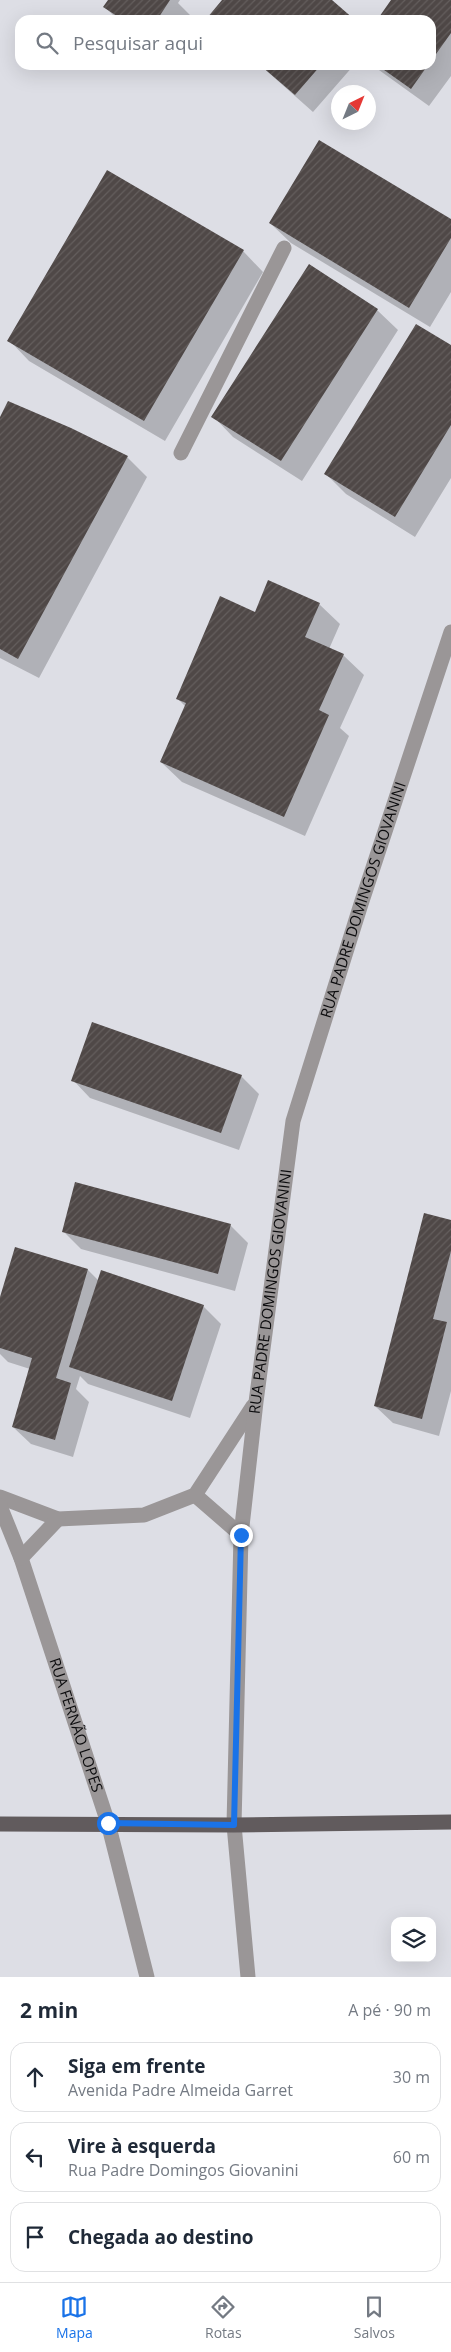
<!DOCTYPE html>
<html lang="pt">
<head>
<meta charset="utf-8">
<style>
	body { margin:0; font-family:"Open Sans",sans-serif; background:#f6f6f7; color:#1f2937 }
	.controls { position:absolute; right:15px; bottom:15px; display:grid; overflow:hidden; border-radius:10px; box-shadow:0 5px 20px #0002 }
	.controls button { width:45px; height:45px; display:grid; place-items:center; padding:0; border:0; border-bottom:1px solid #e0e1e3; background:#fff; color:#1f2937; font:25px sans-serif }
	.compass { position:absolute; left:331px; top:85px; width:45px; height:45px; border-radius:50%; background:#fff; box-shadow:0 5px 20px #0002; rotate:43deg }
	.stop { position:absolute; width:15px; height:15px; margin:-11px; border:4px solid #1a73e8; border-radius:50%; background:#fff }
	.stop.end { background:#1a73e8; border-color:#fff; box-shadow:0 1px 5px #0008 }
	.list { margin:0; padding:0; list-style:none }
	h2 { display:flex; justify-content:space-between; align-items:center; height:65px; margin:0; padding:0 20px; font-size:21px }
	h2 small { font-size:16px; font-weight:400; color:#747a83 }
	.list li { display:grid; grid-template-columns:32px 1fr auto; gap:15px; align-items:center; box-sizing:border-box; height:70px; margin:0 10px 10px; padding:0 10px; border:1px solid #e0e1e3; border-radius:15px }
	.list b { display:block; font-size:19px; white-space:nowrap }
	.list p { margin:0; font-size:16px; white-space:nowrap; color:#747a83 }
	.list em { font-size:16px; font-style:normal; color:#747a83 }
	.icon { flex:none; width:28px; height:28px; fill:none; stroke:currentColor; stroke-width:2; stroke-linecap:round; stroke-linejoin:round }
	.map { position:relative; flex:none; width:451px; height:1977px; overflow:hidden }
	.search { position:absolute; background:#fff; box-shadow:0 5px 20px #0002; left:15px; right:15px; top:15px; height:55px; display:flex; align-items:center; gap:12px; box-sizing:border-box; padding:0 18px; border-radius:15px; color:#747a83; font-size:19px }
	.sheet { height:305px; background:#fff }
	nav { display:flex; justify-content:space-around; align-items:center; box-sizing:border-box; height:70px; border-top:1px solid #e0e1e3; background:#fff; font-size:14px; color:#747a83 }
	nav a { display:grid; justify-items:center; gap:2px }
	nav .on { color:#1a73e8 }
	.map>svg:first-child { display:block }
	.shadow { fill:#0003 }
	.building { fill:url(#building-hatch) }
	.lines { fill:none; stroke-linecap:round; stroke-linejoin:round }
	.minor { stroke:#9a9697; stroke-width:15 }
	.major { stroke:#615b5d; stroke-width:15 }
	.route { stroke:#1a73e8; stroke-width:6 }
	.labels { text-anchor:middle; stroke-width:5; stroke-linejoin:round; paint-order:stroke }
	.street-label { font-size:15px; fill:#0c0c0e; stroke:#dddee5 }
</style>
</head>
<body>
<div class="map">
<svg width="451" height="1977" viewBox="0 0 451 1977">
	<defs>
		<pattern id="building-hatch" width="6" height="6" patternUnits="userSpaceOnUse" patternTransform="scale(1.25)"><rect width="6" height="6" fill="#4f4847"/><path d="M-1 1l2-2M0 6l6-6M5 7l2-2" fill="none" stroke="#645e5d"/></pattern>
	</defs>
	<rect width="100%" height="100%" fill="#dddee5"/>
	<path class="shadow" d="M 109,0 L 180,0 L 178,3 L 190,15 L 187,20 L 118,20 L 105,7 Z
		M 392,0 L 451,0 L 451,76 L 429,106 L 372,65 L 431,65 L 431,20 L 378,20 Z
		M 260,65 L 354,65 L 313,112 Z
		M 451,221 L 451,292 L 430,327 L 291,243 L 270,223 Z
		M 243,251 L 263,272 L 165,441 L 29,361 L 9,340 Z
		M 377,310 L 398,330 L 302,481 L 233,437 L 213,416 Z
		M 451,347 L 451,478 L 415,537 L 346,494 L 326,474 Z
		M 0,420 L 127,457 L 147,477 L 39,678 L 0,658 Z
		M 319,604 L 340,624 L 329,649 L 343,655 L 364,675 L 340,728 L 349,736 L 305,836 L 182,782 L 161,762 L 186,707 L 177,698 L 255,613 Z
		M 241,1076 L 259,1094 L 239,1150 L 90,1098 L 73,1080 Z
		M 451,1222 L 451,1391 L 439,1436 L 393,1423 L 375,1406 Z
		M 230,1225 L 248,1243 L 235,1291 L 81,1249 L 63,1231 Z
		M 15,1249 L 88,1270 L 99,1281 L 203,1306 L 221,1324 L 190,1418 L 88,1384 L 80,1376 L 76,1389 L 89,1402 L 73,1457 L 31,1444 L 13,1427 L 30,1369 L 8,1362 L 0,1354 L 0,1301 Z"/>
	<path class="building" d="M 108,0 L 170,0 L 157,20 L 123,20 L 103,7 Z
		M 222,0 L 332,0 L 355,20 L 209,20 L 207,18 Z
		M 391,0 L 451,0 L 451,33 L 431,61 L 431,20 L 377,20 Z
		M 260,65 L 321,65 L 295,95 Z
		M 377,65 L 428,65 L 411,89 Z
		M 319,140 L 451,219 L 451,238 L 409,308 L 269,223 Z
		M 107,170 L 244,250 L 144,421 L 7,341 Z
		M 309,264 L 378,309 L 281,461 L 211,417 Z
		M 416,324 L 451,345 L 451,425 L 395,517 L 324,474 Z
		M 8,401 L 71,428 L 128,456 L 18,659 L 0,649 L 0,417 Z
		M 268,580 L 320,603 L 305,637 L 344,654 L 319,710 L 329,715 L 284,817 L 160,762 L 186,703 L 176,699 L 220,596 L 255,612 Z
		M 92,1022 L 242,1075 L 221,1133 L 71,1081 Z
		M 75,1182 L 231,1224 L 218,1274 L 62,1232 Z
		M 424,1213 L 451,1220 L 451,1251 L 433,1319 L 447,1322 L 422,1419 L 374,1406 Z
		M 15,1247 L 88,1269 L 56,1378 L 71,1383 L 55,1440 L 12,1427 L 32,1358 L 0,1348 L 0,1297 Z
		M 101,1270 L 204,1305 L 172,1401 L 69,1367 Z"/>
	<g class="lines">
		<g class="minor">
			<path d="M 181,453 L 284,248"/>
			<path d="M 195,1495 L 241,1535"/>
			<path d="M 0,1497 L 58,1519 L 144,1515 L 195,1495 L 253,1406"/>
			<path id="s1" d="M 0,1506 L 21,1558 L 108,1823 L 147,1977"/>
			<path d="M 21,1558 L 58,1519"/>
			<path id="s2" d="M 248,1977 L 234,1825 L 241,1535 L 256,1402 L 293,1121 L 361,904 L 451,632"/>
		</g>
		<path class="major" d="M 0,1824 L 234,1825 L 451,1822"/>
	</g>
	<g class="lines">
		<path class="route" d="M 108,1823 L 234,1825 L 241,1535"/>
	</g>
	<g class="labels">
		<g class="street-label">
			<text dy="5" stroke="none"><textPath href="#s2" startOffset="1092">RUA PADRE DOMINGOS GIOVANINI</textPath></text>
			<text dy="5" stroke="none"><textPath href="#s2" startOffset="688">RUA PADRE DOMINGOS GIOVANINI</textPath></text>
			<text dy="5" stroke="none"><textPath href="#s1" startOffset="232">RUA FERNÃO LOPES</textPath></text>
		</g>
	</g>
</svg>
<div class="controls">
<button><svg class="icon" aria-label="layers" viewBox="0 0 24 24"><path d="M12 4l9 5-9 5-9-5zM3 14l9 5 9-5"/></svg></button>
</div>
<svg class="compass" viewBox="-18 -18 36 36"><path d="M0-13l5 13h-10z" fill="#e53935"/><path d="M0 13l5-13h-10z" fill="#747a83"/></svg>
<div class="stop" style="left:108px;top:1823px"></div>
<div class="stop end" style="left:241px;top:1535px"></div>
<div class="search"><svg class="icon" aria-label="search" viewBox="0 0 24 24"><circle cx="10" cy="10" r="6"/><path d="M15 15l6 6"/></svg>Pesquisar aqui</div>
</div>
<section class="sheet">
<h2>2 min<small>A pé · 90 m</small></h2>
<ul class="list">
<li><svg class="icon" aria-label="ahead" viewBox="0 0 24 24"><path d="M12 20V5M6 11l6-6 6 6"/></svg><div><b>Siga em frente</b><p>Avenida Padre Almeida Garret</p></div><em>30 m</em></li>
<li><svg class="icon" aria-label="left" viewBox="0 0 24 24"><path d="M17 20v-9H6M10 6l-5 5 5 5"/></svg><div><b>Vire à esquerda</b><p>Rua Padre Domingos Giovanini</p></div><em>60 m</em></li>
<li><svg class="icon" aria-label="arrive" viewBox="0 0 24 24"><path d="M6 21V4h12l-3 4 3 4H6"/></svg><div><b>Chegada ao destino</b></div></li>
</ul>
</section>
<nav>
<a class="on"><svg class="icon" aria-label="map" viewBox="0 0 24 24"><path d="M3 6l6-2 6 2 6-2v14l-6 2-6-2-6 2zM9 4v14M15 6v14"/></svg>Mapa</a>
<a><svg class="icon" aria-label="directions" viewBox="0 0 24 24"><path d="M12 3l9 9-9 9-9-9zM9 14v-3h6M13 9l2 2-2 2"/></svg>Rotas</a>
<a><svg class="icon" aria-label="saved" viewBox="0 0 24 24"><path d="M7 4h10v16l-5-4-5 4z"/></svg>Salvos</a>
</nav>
</body>
</html>
